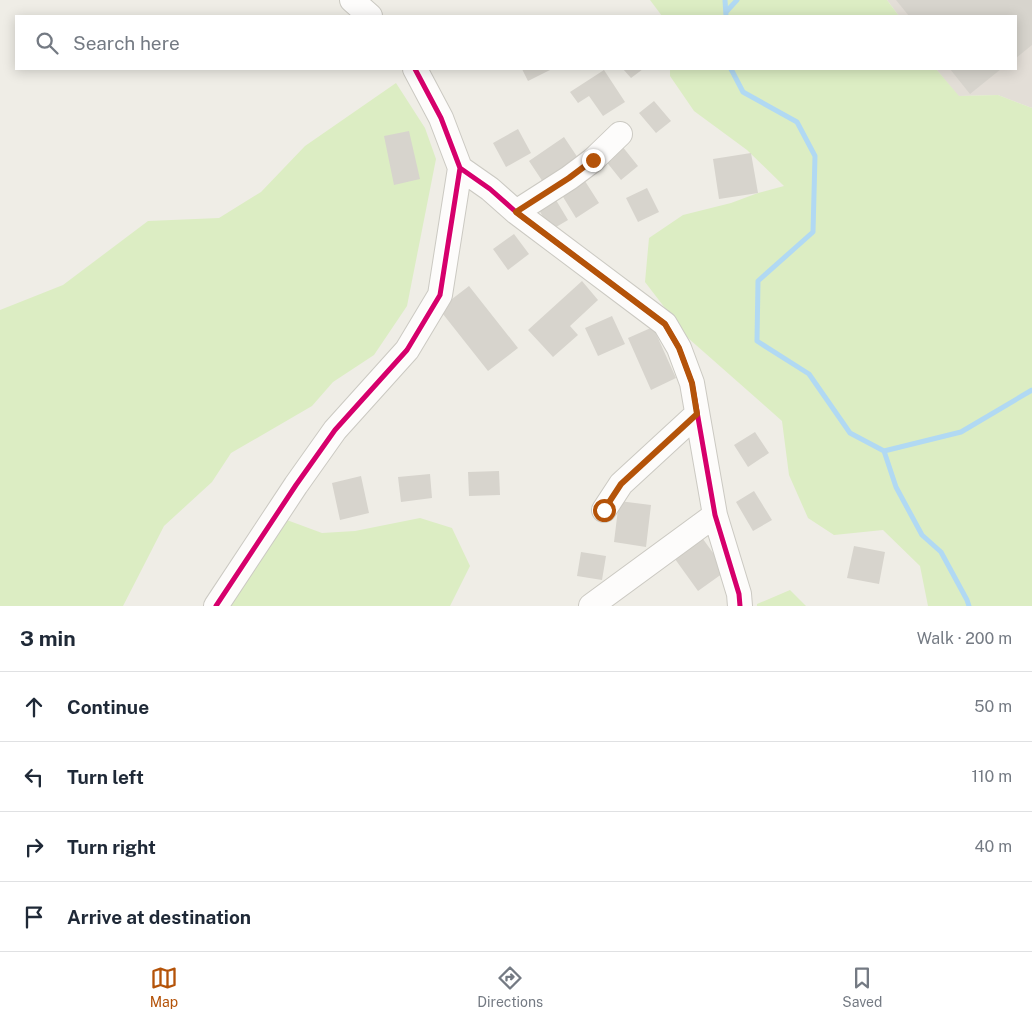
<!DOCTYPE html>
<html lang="en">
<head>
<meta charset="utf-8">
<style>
	body { margin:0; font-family:"Public Sans",sans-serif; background:#f2f2f3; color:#1f2937 }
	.stop { position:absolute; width:15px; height:15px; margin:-11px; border:4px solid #b45309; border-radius:50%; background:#fff }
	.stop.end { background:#b45309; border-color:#fff; box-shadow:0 1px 5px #0008 }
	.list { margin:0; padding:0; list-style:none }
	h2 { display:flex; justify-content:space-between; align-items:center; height:65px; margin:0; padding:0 20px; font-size:21px }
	h2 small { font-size:16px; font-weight:400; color:#747a83 }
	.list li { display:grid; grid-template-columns:32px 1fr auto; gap:15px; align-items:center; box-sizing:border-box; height:70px; padding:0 20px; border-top:1px solid #e0e1e3 }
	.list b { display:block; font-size:19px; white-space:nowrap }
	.list em { font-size:16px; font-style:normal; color:#747a83 }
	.icon { flex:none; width:28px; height:28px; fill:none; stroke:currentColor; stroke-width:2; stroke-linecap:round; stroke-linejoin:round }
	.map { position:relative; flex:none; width:1032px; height:606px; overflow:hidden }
	.search { position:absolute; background:#fff; box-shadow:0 2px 12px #0003; left:15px; right:15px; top:15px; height:55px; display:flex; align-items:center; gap:12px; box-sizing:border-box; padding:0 18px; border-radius:0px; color:#747a83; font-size:19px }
	.sheet { height:345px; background:#fff }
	nav { display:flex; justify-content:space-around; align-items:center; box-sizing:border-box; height:70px; border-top:1px solid #e0e1e3; background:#fff; font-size:14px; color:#747a83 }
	nav a { display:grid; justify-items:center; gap:2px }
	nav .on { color:#b45309 }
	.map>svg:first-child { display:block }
	.industrial { fill:#e3ded7 }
	.green { fill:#dcedc3 }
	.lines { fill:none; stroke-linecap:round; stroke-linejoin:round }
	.stream { stroke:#b1d9f3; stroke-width:5 }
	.building { fill:#d7d4cd }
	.minor-casing { stroke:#cbc9c2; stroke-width:26 }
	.minor { stroke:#fdfcfb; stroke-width:24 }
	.cycleway-casing { stroke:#fff; stroke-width:8 }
	.cycleway { stroke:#d6006c; stroke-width:5 }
	.route { stroke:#b45309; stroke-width:6 }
</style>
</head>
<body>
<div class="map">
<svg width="1032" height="606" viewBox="0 0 1032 606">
	<rect width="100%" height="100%" fill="#efede6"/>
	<path class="industrial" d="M 887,0 L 1032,0 L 1032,108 L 998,95 L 958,96 L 936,69 L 1016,69 L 1016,16 L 899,16 Z"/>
	<path class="green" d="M 650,0 L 887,0 L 899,16 L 662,16 Z
		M 670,69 L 936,69 L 959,96 L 998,95 L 1032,108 L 1032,606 L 928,606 L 920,566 L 883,530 L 834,535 L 808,518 L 789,475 L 782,421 L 688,338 L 645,282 L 649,238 L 683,215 L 731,203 L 758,193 L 784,186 L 747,150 L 694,111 L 670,76 Z
		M 396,83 L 425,128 L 436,159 L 407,306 L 374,355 L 333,382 L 312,406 L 231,453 L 212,482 L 164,526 L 123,606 L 0,606 L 0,310 L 63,285 L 148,221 L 219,218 L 261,192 L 305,146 Z
		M 276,516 L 322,533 L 355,531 L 420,518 L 452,528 L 470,566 L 450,606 L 214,606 Z
		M 790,590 L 806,606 L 757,606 L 757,604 Z"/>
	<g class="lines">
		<path class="stream" d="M 725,0 L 726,16
			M 726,12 L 737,0
			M 731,69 L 743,92 L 797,122 L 815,156 L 813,232 L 758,281 L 757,341 L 809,374 L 850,433 L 884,451 L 896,487 L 922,535 L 941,552 L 967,600 L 969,606
			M 884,451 L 961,432 L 1032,390"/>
	</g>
	<path class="building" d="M 896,0 L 1032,0 L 1032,45 L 1016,58 L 1016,16 L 909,16 Z
		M 522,69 L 552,69 L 528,81 Z
		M 623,69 L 643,69 L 631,78 Z
		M 950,69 L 1001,69 L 970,94 Z
		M 604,70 L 625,102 L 603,116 L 589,96 L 578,103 L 570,92 Z
		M 654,101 L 671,121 L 656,133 L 639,113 Z
		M 518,129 L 531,153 L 506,167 L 493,143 Z
		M 409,131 L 420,179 L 394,185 L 384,136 Z
		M 564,137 L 578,158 L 543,182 L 529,161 Z
		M 618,141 L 638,166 L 621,180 L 601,155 Z
		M 751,153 L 758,193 L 719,199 L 713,159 Z
		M 583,178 L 599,203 L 576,218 L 560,192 Z
		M 647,188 L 659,212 L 638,222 L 626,198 Z
		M 556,200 L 568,220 L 551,230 L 539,210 Z
		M 514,234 L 529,254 L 508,270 L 493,249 Z
		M 582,281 L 598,300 L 570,326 L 578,335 L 553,357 L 528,330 Z
		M 469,286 L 518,348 L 488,371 L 439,309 Z
		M 612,316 L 625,344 L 598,356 L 585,328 Z
		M 653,327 L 676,378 L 651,390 L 628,338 Z
		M 755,432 L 769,453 L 748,467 L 734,445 Z
		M 499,471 L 500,495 L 469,496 L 468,472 Z
		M 430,474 L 432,498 L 401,502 L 398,477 Z
		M 361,476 L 369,513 L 340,520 L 332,483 Z
		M 754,491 L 772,520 L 753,531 L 736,502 Z
		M 619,501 L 651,505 L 646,547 L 614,542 Z
		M 703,539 L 726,571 L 698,591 L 675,559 Z
		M 854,546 L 885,552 L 879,584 L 847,578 Z
		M 581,552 L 606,556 L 602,580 L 577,576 Z"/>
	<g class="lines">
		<g class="minor-casing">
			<path id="minor" d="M 352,0 L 370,16
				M 460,168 L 490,189 L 516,212 L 665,324 L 679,348 L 692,383 L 715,515 L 739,594 L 740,606
				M 516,212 L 569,178 L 593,160 L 620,134
				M 604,510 L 621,484 L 697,414
				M 216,606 L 296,485 L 335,430 L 407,350 L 440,295 L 460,168 L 441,118 L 415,69
				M 591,606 L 715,515"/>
		</g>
		<use href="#minor" class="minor"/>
		<g class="cycleway-casing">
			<path id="cycleway" d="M 460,168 L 490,189 L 516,212 L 665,324 L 679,348 L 692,383 L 715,515 L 739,594 L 740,606
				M 216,606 L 296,485 L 335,430 L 407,350 L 440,295 L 460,168 L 441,118 L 415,69"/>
		</g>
		<use href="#cycleway" class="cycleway"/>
	</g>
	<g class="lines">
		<path class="route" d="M 593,160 L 569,178 L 516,212 L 665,324 L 679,348 L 692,383 L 697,414 L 621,484 L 604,510"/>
	</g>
</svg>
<div class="stop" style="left:604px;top:510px"></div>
<div class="stop end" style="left:593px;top:160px"></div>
<div class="search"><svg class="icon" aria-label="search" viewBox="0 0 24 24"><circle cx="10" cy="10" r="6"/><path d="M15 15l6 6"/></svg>Search here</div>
</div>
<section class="sheet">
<h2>3 min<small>Walk · 200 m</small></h2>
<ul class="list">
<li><svg class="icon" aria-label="ahead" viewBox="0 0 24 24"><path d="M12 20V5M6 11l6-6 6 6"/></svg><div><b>Continue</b></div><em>50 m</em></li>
<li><svg class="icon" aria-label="left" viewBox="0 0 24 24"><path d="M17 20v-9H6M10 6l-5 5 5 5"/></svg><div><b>Turn left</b></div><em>110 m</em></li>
<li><svg class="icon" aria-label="right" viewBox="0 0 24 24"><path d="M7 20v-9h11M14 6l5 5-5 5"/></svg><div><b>Turn right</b></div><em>40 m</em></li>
<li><svg class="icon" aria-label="arrive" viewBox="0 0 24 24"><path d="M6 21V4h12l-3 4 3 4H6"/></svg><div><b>Arrive at destination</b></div></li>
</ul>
</section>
<nav>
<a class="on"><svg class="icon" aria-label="map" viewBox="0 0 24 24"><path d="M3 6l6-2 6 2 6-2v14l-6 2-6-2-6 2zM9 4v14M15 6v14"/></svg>Map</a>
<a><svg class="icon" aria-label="directions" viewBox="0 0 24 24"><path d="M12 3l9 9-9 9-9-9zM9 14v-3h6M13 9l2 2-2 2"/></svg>Directions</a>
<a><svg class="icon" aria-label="saved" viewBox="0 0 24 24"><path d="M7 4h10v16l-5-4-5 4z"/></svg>Saved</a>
</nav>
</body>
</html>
